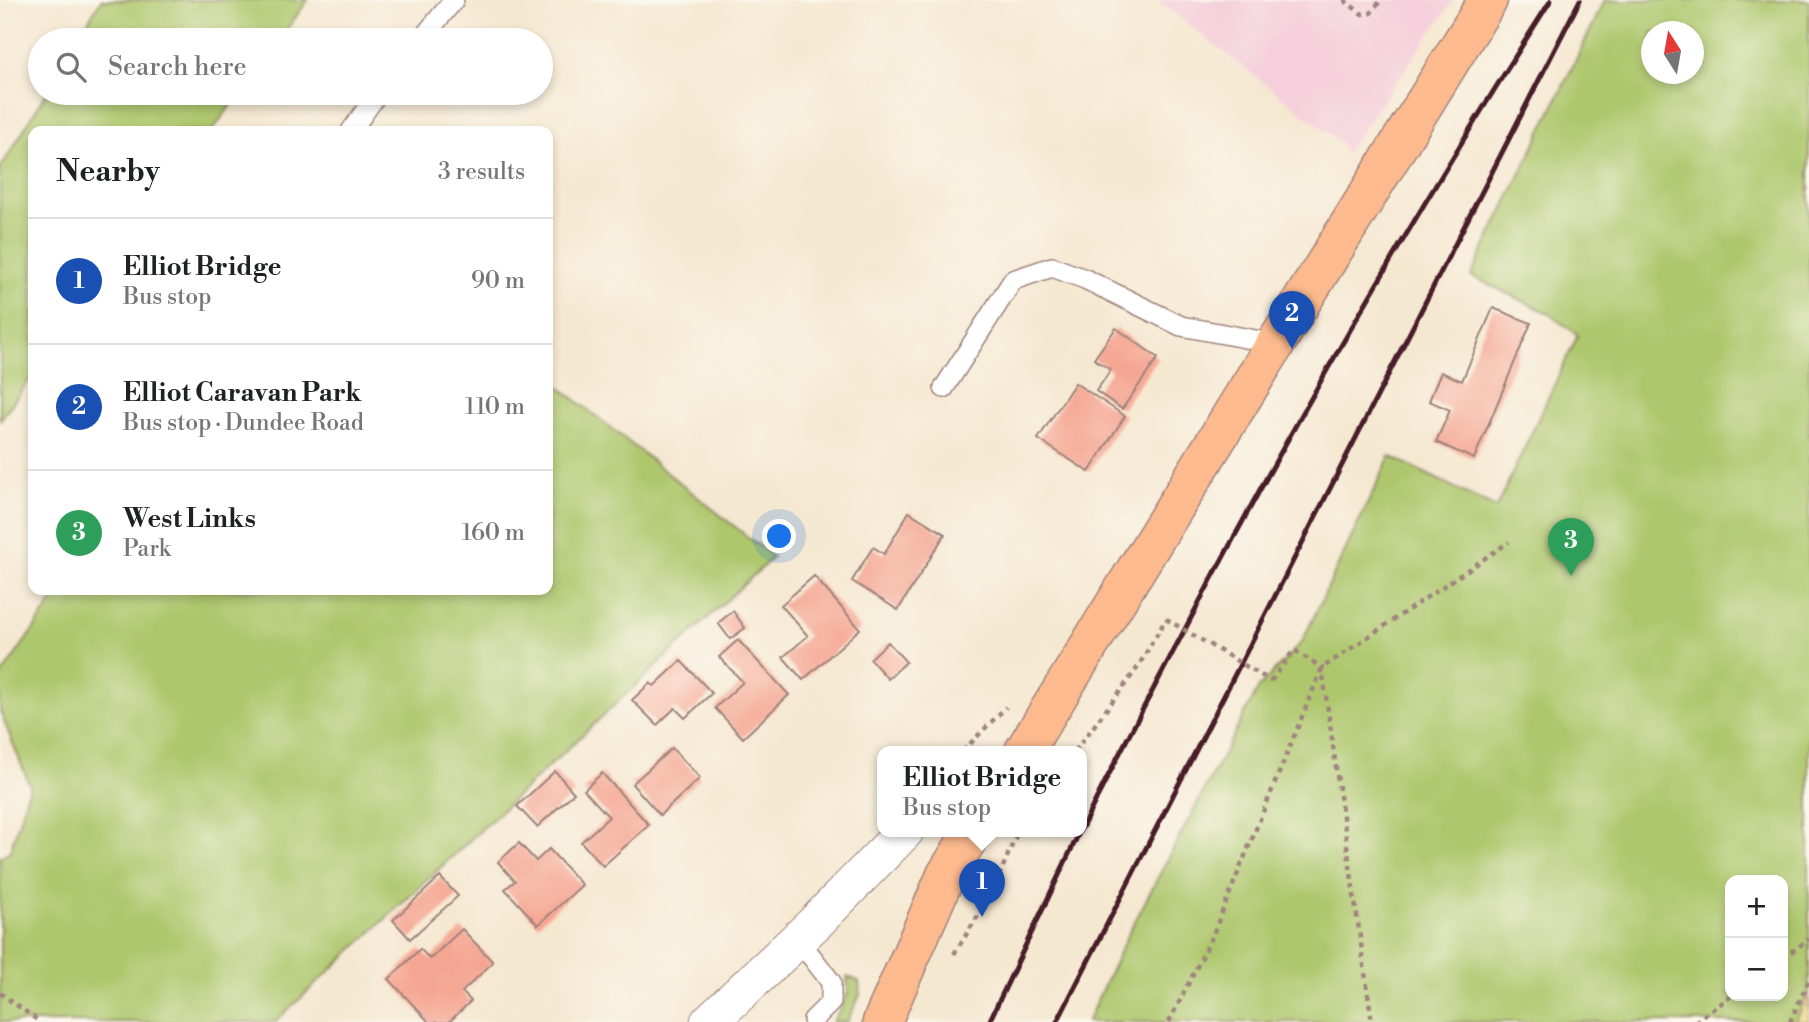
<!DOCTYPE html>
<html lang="en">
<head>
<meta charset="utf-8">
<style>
	body { margin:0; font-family:"Libre Bodoni",serif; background:#f6f6f6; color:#202124 }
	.controls { position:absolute; right:21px; bottom:21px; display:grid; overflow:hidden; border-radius:14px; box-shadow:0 4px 10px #0003 }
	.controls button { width:63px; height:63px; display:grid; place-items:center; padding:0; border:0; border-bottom:2px solid #e0e0e0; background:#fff; color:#202124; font:35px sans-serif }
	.compass { position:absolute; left:1641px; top:21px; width:63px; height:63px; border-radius:50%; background:#fff; box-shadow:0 4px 10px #0003; rotate:349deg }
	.you { position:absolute; left:780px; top:537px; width:24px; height:24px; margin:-18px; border:5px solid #fff; border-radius:50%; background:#1a73e8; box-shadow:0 0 0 10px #1a73e833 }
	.badge { display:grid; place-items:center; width:46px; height:46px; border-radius:50%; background:#ea580c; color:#fff; font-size:23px; font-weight:700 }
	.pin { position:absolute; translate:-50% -58px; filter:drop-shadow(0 2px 4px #0008) }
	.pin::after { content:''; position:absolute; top:37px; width:24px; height:21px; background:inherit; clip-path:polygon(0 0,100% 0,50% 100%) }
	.popup { position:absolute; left:877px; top:746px; width:210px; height:91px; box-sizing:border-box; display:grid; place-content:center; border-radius:14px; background:#fff; filter:drop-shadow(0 2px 5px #0005); font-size:23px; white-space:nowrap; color:#757577 }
	.popup b { font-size:26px; color:#202124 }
	.popup::after { content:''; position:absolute; left:50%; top:100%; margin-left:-14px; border:14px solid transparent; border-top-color:#fff }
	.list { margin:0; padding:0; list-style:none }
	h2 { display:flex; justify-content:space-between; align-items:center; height:91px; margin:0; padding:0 28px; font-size:30px }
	h2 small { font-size:23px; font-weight:400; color:#757577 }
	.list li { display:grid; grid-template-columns:46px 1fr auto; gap:21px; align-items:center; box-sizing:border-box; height:126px; padding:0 28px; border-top:2px solid #e0e0e0 }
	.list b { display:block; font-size:26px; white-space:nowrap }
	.list p { margin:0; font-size:23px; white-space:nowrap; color:#757577 }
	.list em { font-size:23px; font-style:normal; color:#757577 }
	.icon { flex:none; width:38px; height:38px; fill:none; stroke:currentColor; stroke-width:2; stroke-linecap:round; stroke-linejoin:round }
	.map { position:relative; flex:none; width:1809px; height:1022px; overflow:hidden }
	.search { position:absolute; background:#fff; box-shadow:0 4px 10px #0003; left:28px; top:28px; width:525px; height:77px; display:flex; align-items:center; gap:18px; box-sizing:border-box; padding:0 24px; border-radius:38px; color:#757577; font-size:26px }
	.panel { position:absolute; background:#fff; box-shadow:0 4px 10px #0003; left:28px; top:126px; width:525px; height:469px; border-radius:14px }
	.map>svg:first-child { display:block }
	.built { fill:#f5cfdb }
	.green { fill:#aec76d; stroke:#7c734c; stroke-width:2; fill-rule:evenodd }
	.sand { fill:#eeda9e; stroke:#9c7c64; stroke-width:2 }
	.building { fill:#f5a692 }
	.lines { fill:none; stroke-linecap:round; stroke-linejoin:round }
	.lane-casing { stroke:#a0847e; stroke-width:22 }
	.street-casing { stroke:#a0847e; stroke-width:39 }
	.primary-casing { stroke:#a0847e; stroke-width:41 }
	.path { stroke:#a0847e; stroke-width:4.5; stroke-dasharray:5 5; stroke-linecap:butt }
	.lane { stroke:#fff; stroke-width:19 }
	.street { stroke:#fff; stroke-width:37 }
	.primary { stroke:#fcba8e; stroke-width:38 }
	.rail { stroke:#4a1f2b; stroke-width:5 }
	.path-bridge { stroke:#a0847e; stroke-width:4.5; stroke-dasharray:5 5; stroke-linecap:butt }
</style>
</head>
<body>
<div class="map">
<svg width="1809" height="1022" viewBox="0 0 1809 1022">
	<rect width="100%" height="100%" fill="#fbf7ec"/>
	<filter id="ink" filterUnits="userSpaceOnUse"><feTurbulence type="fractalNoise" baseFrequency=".0143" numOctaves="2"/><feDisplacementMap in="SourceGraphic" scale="14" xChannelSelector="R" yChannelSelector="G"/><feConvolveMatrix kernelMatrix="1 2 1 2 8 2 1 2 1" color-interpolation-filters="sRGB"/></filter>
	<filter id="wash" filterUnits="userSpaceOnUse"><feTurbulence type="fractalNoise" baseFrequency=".00686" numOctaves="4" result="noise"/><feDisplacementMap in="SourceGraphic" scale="28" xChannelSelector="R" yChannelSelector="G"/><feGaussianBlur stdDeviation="1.57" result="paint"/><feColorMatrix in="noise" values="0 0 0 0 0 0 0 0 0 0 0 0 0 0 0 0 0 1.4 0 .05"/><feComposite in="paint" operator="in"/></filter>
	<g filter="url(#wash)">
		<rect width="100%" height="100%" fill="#f5e8d1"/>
		<path class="built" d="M 1157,0 L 1454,0 L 1345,154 L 1340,142 Z"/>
		<path class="green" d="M 101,0 L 308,0 L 279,40 L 77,40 Z
			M 1605,0 L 1809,0 L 1809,1022 L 1087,1022 L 1126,938 L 1259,687 L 1302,642 L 1390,456 L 1496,508 L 1578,335 L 1548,313 L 1471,276 ZM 1652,32 L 1694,32 L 1694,74 L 1652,74 ZM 1730,880 L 1783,880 L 1783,996 L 1730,996 Z
			M 46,93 L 240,93 L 212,131 L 33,131 L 33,375 L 0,420 L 0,169 Z
			M 548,378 L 773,557 L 275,1022 L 0,1022 L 0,857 L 10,851 L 30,786 L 0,711 L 0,677 L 61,590 L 548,590 Z
			M 847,977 L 859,981 L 860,995 L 847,1022 L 833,1022 L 848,994 Z"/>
		<path class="sand" d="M 1809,992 L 1809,1022 L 1795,1022 Z"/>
		<g id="blocks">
			<path class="building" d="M 1493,308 L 1531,323 L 1474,459 L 1436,442 L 1450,410 L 1429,401 L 1441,372 L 1462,381 Z
				M 1116,328 L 1158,358 L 1122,409 L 1096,391 L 1111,370 L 1094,359 Z
				M 1075,383 L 1125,416 L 1089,472 L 1038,439 Z
				M 909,512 L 945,534 L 898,610 L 852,581 L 873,547 L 884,554 Z
				M 814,576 L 860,629 L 803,680 L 783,657 L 808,636 L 781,605 Z
				M 733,611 L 745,628 L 730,639 L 718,623 Z
				M 738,640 L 789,695 L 743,738 L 715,708 L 743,682 L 719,657 Z
				M 888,642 L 906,662 L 888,679 L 870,659 Z
				M 681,661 L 712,693 L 685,718 L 675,708 L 657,725 L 632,700 L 650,683 L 654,686 Z
				M 672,748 L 700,778 L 660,815 L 632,784 Z
				M 555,771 L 574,793 L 537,827 L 517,806 Z
				M 602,773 L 649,825 L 603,866 L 581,842 L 609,817 L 584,790 Z
				M 519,843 L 536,861 L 549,849 L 582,885 L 538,925 L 505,889 L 515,881 L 498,862 Z
				M 440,877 L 458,896 L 410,939 L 393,920 Z
				M 462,929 L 493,962 L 462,992 L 471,1001 L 449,1022 L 429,1022 L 389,979 L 420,949 L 430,959 Z"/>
		</g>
	</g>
	<g filter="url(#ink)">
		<use href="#blocks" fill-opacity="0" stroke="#a0847e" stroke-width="2"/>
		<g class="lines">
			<g class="lane-casing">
				<path id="lane" d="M 421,40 L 454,0
					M 351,131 L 378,93
					M 944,388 L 1013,280 L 1052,267 L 1085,279 L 1181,326 L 1277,344
					M 798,939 L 831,982 L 831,1002 L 813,1020"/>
			</g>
			<g class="street-casing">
				<path id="street" d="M 709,1022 L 814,924 L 905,831"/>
			</g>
			<g class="primary-casing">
				<path id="primary" d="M 1024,751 L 1488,0
					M 882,1022 L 946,875 L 973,831"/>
			</g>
			<path class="path" d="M 1344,0 L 1362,14 L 1371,13 L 1381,0
				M 1271,681 L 1294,650 L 1322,668 L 1372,1022
				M 963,751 L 1006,707
				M 1075,751 L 1136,670 L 1166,619
				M 954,954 L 991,895 L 1018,831
				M 1783,958 L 1809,939
				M 0,993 L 40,1022
				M 1169,1022 L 1211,939 L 1322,668 L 1509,542
				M 1695,1022 L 1731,996
				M 1790,1022 L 1809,980"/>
			<use href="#lane" class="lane"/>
			<use href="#street" class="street"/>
			<use href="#primary" class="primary"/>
			<path class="rail" d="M 1082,828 C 1111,768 1143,709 1174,650 C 1290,428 1416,211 1551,0
				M 989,1022 L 1080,831
				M 1057,1022 L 1580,0"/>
			<path class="path-bridge" d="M 1166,619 L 1271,681"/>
		</g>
	</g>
</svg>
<div class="controls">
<button>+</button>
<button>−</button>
</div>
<svg class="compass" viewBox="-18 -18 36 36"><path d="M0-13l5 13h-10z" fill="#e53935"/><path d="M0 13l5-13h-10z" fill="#757577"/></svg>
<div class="you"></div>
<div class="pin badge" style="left:982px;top:917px;background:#1a4fb4">1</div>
<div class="popup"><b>Elliot Bridge</b>Bus stop</div>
<div class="pin badge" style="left:1292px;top:349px;background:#1a4fb4">2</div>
<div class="pin badge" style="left:1571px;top:576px;background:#2e9e5b">3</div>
<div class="search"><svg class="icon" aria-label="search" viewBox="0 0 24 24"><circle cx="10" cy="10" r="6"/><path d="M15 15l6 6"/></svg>Search here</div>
<section class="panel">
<h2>Nearby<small>3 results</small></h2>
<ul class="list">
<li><span class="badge" style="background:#1a4fb4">1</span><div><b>Elliot Bridge</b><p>Bus stop</p></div><em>90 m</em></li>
<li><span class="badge" style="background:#1a4fb4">2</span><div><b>Elliot Caravan Park</b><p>Bus stop · Dundee Road</p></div><em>110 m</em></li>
<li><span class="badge" style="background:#2e9e5b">3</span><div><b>West Links</b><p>Park</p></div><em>160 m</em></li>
</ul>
</section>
</div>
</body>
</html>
